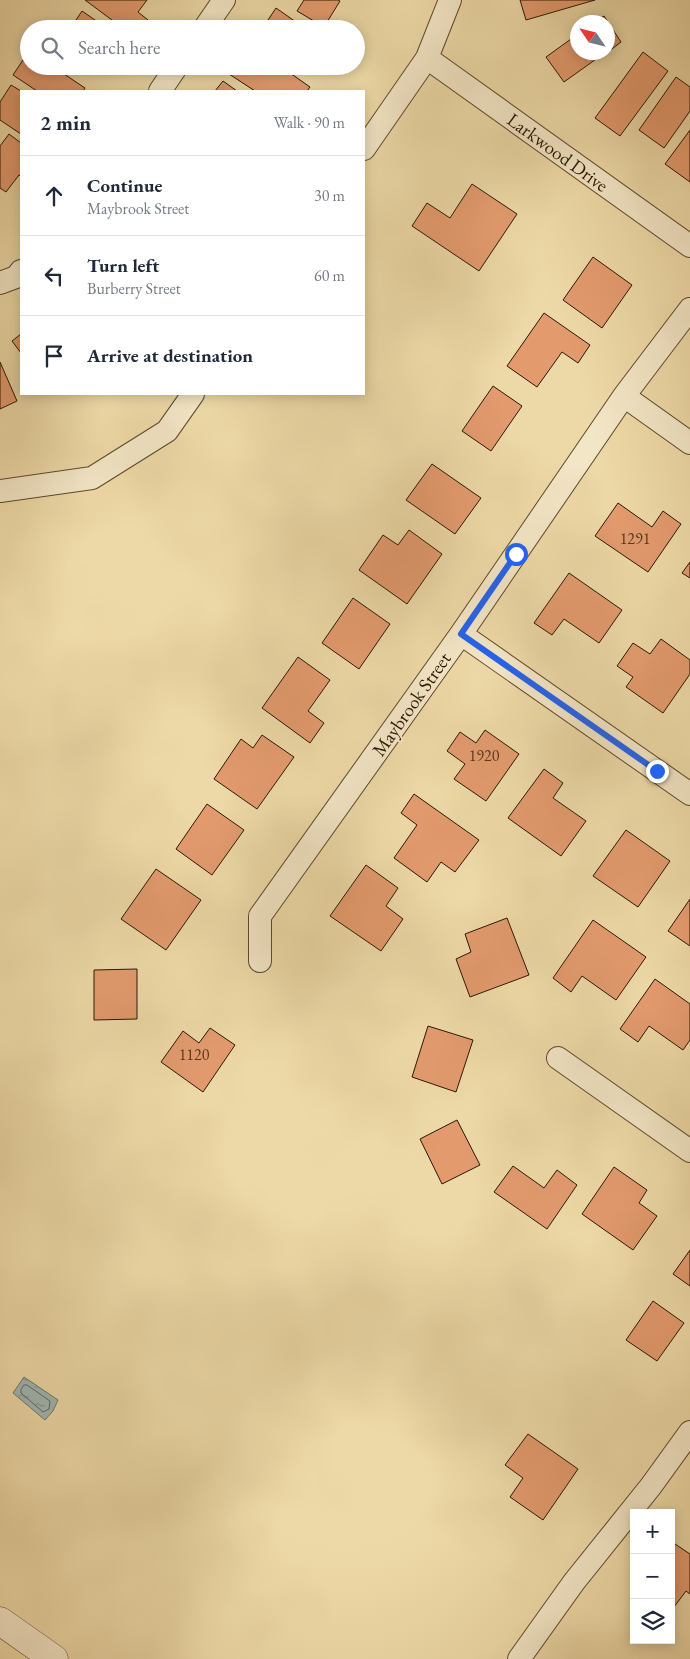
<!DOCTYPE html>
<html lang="en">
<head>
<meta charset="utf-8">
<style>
	body { margin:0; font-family:"EB Garamond",serif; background:#f2f2f3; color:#1f2937 }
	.controls { position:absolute; right:15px; bottom:15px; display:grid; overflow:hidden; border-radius:0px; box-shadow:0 2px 12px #0003 }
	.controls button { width:45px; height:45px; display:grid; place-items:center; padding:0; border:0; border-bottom:1px solid #e0e1e3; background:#fff; color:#1f2937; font:25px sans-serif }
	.compass { position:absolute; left:570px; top:15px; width:45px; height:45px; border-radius:50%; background:#fff; box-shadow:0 2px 12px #0003; rotate:305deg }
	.stop { position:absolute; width:15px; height:15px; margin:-11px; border:4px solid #2563eb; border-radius:50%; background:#fff }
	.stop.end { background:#2563eb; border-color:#fff; box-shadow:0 1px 5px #0008 }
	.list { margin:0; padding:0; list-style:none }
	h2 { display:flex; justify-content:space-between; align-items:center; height:65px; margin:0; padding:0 20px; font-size:21px }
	h2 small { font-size:16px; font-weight:400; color:#747a83 }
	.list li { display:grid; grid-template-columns:32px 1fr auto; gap:15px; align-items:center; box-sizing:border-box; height:80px; padding:0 20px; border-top:1px solid #e0e1e3 }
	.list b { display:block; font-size:19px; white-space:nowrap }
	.list p { margin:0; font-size:16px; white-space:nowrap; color:#747a83 }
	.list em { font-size:16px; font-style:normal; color:#747a83 }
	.icon { flex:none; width:28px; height:28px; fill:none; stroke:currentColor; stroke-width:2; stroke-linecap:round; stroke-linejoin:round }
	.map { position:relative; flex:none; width:690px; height:1659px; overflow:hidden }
	.search { position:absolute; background:#fff; box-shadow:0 2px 12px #0003; left:20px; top:20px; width:345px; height:55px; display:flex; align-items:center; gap:12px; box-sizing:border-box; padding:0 18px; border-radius:28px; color:#747a83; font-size:19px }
	.panel { position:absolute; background:#fff; box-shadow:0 2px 12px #0003; left:20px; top:90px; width:345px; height:305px; border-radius:0px }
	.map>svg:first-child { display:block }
	.water { fill:url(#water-ripples); stroke:#71776d }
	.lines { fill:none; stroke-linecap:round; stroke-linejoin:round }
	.shore { stroke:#65675b; stroke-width:1 }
	.building { fill:#e39b6e; stroke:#2b1702 }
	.minor-casing { stroke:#5c482b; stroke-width:24 }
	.tertiary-casing { stroke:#5c482b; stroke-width:29 }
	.minor { stroke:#f3e6c6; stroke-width:22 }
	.tertiary { stroke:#f3e6c6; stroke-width:28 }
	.route { stroke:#2563eb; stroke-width:6 }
	.labels { text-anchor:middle; stroke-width:4; stroke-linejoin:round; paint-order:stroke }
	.number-label { font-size:16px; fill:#59381d }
	.street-label { font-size:19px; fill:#2b1702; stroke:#f3e6c6 }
</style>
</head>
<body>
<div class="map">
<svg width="690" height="1659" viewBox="0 0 690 1659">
	<defs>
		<pattern id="water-ripples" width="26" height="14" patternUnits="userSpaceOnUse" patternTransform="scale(1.25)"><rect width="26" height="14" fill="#9fb7b4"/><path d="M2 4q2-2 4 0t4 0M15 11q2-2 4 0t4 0" fill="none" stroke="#829490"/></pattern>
	</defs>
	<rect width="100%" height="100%" fill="#edd9a7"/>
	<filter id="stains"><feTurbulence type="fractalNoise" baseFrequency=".004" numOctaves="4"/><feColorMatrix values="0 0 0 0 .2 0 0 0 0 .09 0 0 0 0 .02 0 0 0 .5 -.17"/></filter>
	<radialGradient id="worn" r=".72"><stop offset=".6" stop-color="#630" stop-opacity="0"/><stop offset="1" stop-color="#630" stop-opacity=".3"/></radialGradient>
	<path class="water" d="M 24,1377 L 58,1400 L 53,1411 L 45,1420 L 13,1393 Z"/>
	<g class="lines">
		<path class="shore" d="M 24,1385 L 27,1385 L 50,1401 L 49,1409 L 43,1412 L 21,1393 L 21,1390 Z"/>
	</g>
	<path class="building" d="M 85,0 L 147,0 L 138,12 L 148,20 L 142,29 L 124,29 Z
		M 304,0 L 338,0 L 340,1 L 324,27 L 297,11 Z
		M 520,0 L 595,0 L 526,20 Z
		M 276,8 L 306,29 L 268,29 L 264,26 Z
		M 82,11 L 108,29 L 70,29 Z
		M 604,16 L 621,42 L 608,52 L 608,22 L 594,22 Z
		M 578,34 L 578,52 L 606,52 L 564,82 L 546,57 Z
		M 29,51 L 29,66 L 52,66 L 85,88 L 83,91 L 37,91 L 13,75 Z
		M 643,52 L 668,71 L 620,136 L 595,118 Z
		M 98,66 L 114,66 L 109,74 Z
		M 234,66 L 268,66 L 274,70 L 277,66 L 280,66 L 310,87 L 307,91 L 255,91 L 229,74 Z
		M 296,66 L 309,66 L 305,72 Z
		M 676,77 L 690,87 L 690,111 L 664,148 L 639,130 Z
		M 223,81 L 237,91 L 215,91 Z
		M 11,85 L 21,91 L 21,134 L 0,120 L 0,102 Z
		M 690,130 L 690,182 L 665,164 Z
		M 9,134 L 21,143 L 21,176 L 19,175 L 6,192 L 0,188 L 0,146 Z
		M 472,184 L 517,214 L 479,271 L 412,226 L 427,203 L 450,218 Z
		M 593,257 L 632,285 L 602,328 L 563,300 Z
		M 544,313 L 590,345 L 578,363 L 562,352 L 537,387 L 507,366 Z
		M 21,334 L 21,353 L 12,341 Z
		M 0,362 L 17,401 L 0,409 Z
		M 493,386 L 522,406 L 491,451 L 462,431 Z
		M 432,464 L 481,498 L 455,534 L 406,500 Z
		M 618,503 L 652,527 L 663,511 L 681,524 L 648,572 L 595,536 Z
		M 409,530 L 442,554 L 407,604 L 359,570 L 383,535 L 398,545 Z
		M 690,562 L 690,578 L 682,573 Z
		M 569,573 L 622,610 L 599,643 L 564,619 L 552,635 L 534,623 Z
		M 353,598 L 390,624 L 359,669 L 322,643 Z
		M 661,639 L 690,660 L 690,674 L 663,713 L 626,687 L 633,677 L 617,666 L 633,643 L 650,654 Z
		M 298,657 L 330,680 L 308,711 L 324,723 L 310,743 L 262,708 Z
		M 485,730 L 519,754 L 486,801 L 454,779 L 465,764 L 447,751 L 460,732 L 476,743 Z
		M 262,735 L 294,757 L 257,809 L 214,779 L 241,739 L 253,748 Z
		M 544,769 L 563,783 L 553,798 L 586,821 L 561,856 L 508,818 Z
		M 414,794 L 479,840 L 455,872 L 441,862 L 427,882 L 394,858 L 417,825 L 401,813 Z
		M 207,804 L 244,830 L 212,875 L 176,849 Z
		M 626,830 L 670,861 L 638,907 L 593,876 Z
		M 366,865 L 398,888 L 386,906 L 403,919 L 381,951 L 330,916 Z
		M 156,869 L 201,900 L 166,950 L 121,919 Z
		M 690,899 L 690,946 L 668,931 Z
		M 507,918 L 529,975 L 470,997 L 456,959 L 471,952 L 465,934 Z
		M 593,920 L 646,957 L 616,1000 L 582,976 L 571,992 L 553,978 Z
		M 137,969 L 137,1019 L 94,1020 L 94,970 Z
		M 655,979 L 690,1004 L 690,1040 L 683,1050 L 649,1026 L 638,1042 L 620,1029 Z
		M 428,1026 L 473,1040 L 456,1092 L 412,1077 Z
		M 210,1028 L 235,1045 L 203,1092 L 161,1062 L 183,1031 L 199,1043 Z
		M 457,1120 L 480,1165 L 442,1184 L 420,1139 Z
		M 513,1166 L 544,1188 L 557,1170 L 577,1185 L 547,1229 L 494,1192 Z
		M 614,1167 L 647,1190 L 639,1203 L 657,1216 L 633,1250 L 582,1214 Z
		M 690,1250 L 690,1286 L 673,1274 Z
		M 653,1301 L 684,1323 L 657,1361 L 626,1340 Z
		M 528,1434 L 578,1469 L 543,1520 L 510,1497 L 523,1478 L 505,1465 Z
		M 675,1544 L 690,1554 L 690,1594 L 686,1591 L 671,1611 L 671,1549 Z"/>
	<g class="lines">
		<g class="minor-casing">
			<path id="minor" d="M 204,29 L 224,0
				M 427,58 L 690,246
				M 160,91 L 177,66
				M 364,149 L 427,58 L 450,0
				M 0,283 L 16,277 L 21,271
				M 624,396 L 690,443
				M 0,491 L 92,478 L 167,431 L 193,394
				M 461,634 L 690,794
				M 260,961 L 260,916 L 461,634 L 624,396 L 690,309
				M 558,1058 L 690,1151
				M 519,1659 L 574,1582 L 651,1486 L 690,1432"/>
		</g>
		<g class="tertiary-casing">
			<path id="tertiary" d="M 0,1621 L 54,1659"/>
		</g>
		<use href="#minor" class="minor"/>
		<use href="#tertiary" class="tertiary"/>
	</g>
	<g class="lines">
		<path class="route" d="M 516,554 L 461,634 L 657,771"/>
	</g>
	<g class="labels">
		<g class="number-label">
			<text x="635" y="544">1291</text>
			<text x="484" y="761">1920</text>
			<text x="194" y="1060">1120</text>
		</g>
		<g class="street-label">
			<text transform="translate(558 152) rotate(36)" y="7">Larkwood Drive</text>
			<text transform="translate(411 704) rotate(-55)" y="7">Maybrook Street</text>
		</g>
	</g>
	<rect width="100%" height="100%" filter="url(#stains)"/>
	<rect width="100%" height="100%" fill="url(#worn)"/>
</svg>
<div class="controls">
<button>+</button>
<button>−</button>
<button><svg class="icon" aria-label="layers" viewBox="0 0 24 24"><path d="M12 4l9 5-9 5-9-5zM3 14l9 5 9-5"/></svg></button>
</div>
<svg class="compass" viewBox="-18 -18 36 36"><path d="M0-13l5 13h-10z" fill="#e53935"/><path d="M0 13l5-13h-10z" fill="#747a83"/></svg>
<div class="stop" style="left:516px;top:554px"></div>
<div class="stop end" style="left:657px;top:771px"></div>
<div class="search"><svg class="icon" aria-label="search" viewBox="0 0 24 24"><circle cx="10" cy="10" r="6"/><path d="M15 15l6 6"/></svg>Search here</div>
<section class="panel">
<h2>2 min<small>Walk · 90 m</small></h2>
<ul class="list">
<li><svg class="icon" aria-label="ahead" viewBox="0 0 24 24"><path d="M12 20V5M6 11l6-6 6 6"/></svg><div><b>Continue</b><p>Maybrook Street</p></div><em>30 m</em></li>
<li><svg class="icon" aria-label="left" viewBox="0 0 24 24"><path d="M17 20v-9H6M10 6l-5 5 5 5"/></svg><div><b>Turn left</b><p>Burberry Street</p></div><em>60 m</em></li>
<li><svg class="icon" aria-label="arrive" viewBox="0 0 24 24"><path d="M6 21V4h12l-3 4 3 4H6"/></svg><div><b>Arrive at destination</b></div></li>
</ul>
</section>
</div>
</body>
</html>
